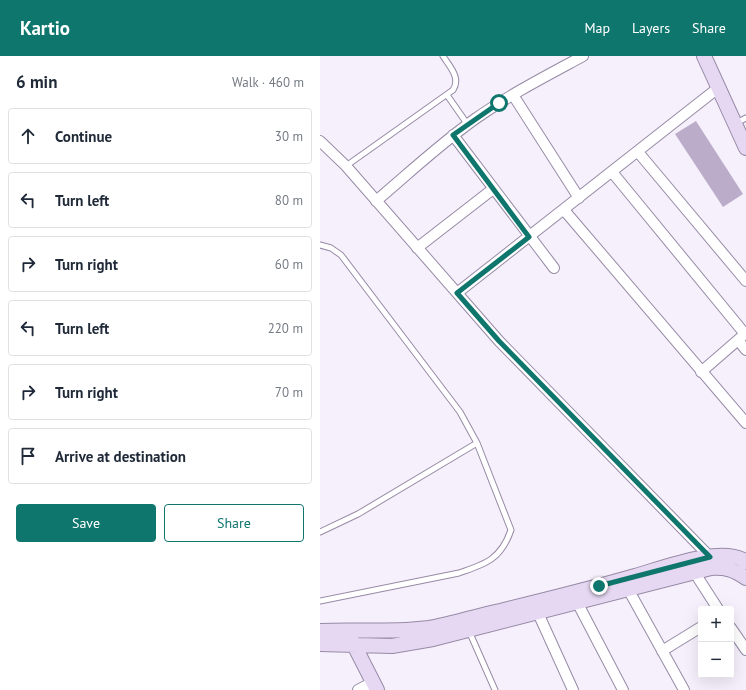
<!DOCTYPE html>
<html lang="en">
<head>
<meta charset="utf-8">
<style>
	body { margin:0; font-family:"PT Sans",sans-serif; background:#f6f6f7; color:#1f2937 }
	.controls { position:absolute; right:12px; bottom:12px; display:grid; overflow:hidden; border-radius:4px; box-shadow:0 4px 16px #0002 }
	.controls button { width:36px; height:36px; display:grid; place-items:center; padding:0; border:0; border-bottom:1px solid #e0e1e3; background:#fff; color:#1f2937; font:20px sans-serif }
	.stop { position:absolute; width:12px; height:12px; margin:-9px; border:3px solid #0f766e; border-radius:50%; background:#fff }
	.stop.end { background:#0f766e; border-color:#fff; box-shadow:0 1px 4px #0008 }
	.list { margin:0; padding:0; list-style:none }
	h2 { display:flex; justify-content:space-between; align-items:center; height:52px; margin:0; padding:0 16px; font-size:17px }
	h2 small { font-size:13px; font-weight:400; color:#747a83 }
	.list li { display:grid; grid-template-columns:26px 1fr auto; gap:12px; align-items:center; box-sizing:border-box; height:56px; margin:0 8px 8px; padding:0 8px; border:1px solid #e0e1e3; border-radius:4px }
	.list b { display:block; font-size:15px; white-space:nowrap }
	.list em { font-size:13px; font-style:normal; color:#747a83 }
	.actions { display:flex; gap:8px; padding:12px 16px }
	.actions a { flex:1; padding:9px 0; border:1px solid #0f766e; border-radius:4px; text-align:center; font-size:14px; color:#0f766e }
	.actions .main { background:#0f766e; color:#fff }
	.icon { flex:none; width:22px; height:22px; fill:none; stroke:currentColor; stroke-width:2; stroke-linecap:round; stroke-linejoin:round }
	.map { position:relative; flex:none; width:426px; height:634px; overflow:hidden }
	header { display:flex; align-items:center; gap:24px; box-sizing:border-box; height:56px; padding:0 20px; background:#0f766e; color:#fff }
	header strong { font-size:19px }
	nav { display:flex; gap:22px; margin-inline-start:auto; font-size:14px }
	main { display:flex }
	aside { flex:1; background:#fff }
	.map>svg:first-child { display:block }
	.building { fill:#bbadca }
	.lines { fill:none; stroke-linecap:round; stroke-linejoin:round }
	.service-casing { stroke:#978aa6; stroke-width:7 }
	.minor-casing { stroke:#978aa6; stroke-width:12 }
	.secondary-casing { stroke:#978aa6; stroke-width:16 }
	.service { stroke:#fff; stroke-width:5 }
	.minor { stroke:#fff; stroke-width:10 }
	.secondary { stroke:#e6d8f2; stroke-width:14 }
	.route { stroke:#0f766e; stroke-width:5 }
</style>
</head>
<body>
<header>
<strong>Kartio</strong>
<nav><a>Map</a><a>Layers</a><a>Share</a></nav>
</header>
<main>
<aside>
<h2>6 min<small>Walk · 460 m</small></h2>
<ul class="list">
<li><svg class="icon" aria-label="ahead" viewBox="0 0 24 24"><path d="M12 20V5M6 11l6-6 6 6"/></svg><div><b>Continue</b></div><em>30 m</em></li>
<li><svg class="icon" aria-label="left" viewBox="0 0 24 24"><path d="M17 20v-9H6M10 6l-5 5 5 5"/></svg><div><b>Turn left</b></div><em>80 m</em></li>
<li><svg class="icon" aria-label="right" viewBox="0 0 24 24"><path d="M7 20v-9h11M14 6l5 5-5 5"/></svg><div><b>Turn right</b></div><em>60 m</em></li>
<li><svg class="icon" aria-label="left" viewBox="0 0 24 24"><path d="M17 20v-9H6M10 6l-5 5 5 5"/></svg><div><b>Turn left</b></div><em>220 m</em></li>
<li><svg class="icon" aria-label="right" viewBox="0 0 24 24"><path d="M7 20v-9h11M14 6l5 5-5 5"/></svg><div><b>Turn right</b></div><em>70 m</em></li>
<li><svg class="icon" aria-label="arrive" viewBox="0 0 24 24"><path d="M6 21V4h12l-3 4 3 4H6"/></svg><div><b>Arrive at destination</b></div></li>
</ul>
<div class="actions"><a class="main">Save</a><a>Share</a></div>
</aside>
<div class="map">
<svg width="426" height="634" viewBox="0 0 426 634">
	<rect width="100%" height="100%" fill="#f6f0fc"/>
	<path class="building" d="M 376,65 L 423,138 L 403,151 L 355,78 Z"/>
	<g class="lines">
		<g class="service-casing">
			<path id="service" d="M 127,39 L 148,69
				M 416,67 L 426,62
				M 26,110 L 133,34 C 141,22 130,11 123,0
				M 0,189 L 11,192 L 21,199 L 140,356 L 157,387 L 191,474 C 181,503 166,508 139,517 L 0,545
				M 0,476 L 38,458 L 157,387
				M 149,575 L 175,634"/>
		</g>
		<g class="minor-casing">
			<path id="minor" d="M 193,39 L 259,142
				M 133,79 L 234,212
				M 0,85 L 26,110 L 179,285 L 393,504
				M 318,96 L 426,225
				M 292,116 L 425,278
				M 56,145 C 89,117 120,88 155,63 C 189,39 226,20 263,0
				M 244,154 L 426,367
				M 97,192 L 173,133
				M 137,237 L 398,32
				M 418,284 L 426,294
				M 381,316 L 426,277
				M 371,511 L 398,553
				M 308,533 L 364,634
				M 257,546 L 303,634
				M 218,557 L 253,634
				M 411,572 L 426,594
				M 342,595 L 381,571
				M 38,634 L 53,626"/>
		</g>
		<g class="secondary-casing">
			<path id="secondary" d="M 384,0 L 426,92
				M 0,575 C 37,573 72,577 109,572 C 132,568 156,560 180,555 C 225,544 270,533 315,520 C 340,513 404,488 426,506
				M 31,583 L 57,634
				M 0,588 L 72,590 L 113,583 L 391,512 C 406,511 414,514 426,522"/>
		</g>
		<use href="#service" class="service"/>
		<use href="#minor" class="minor"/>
		<use href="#secondary" class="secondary"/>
	</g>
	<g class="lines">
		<path class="route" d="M 179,47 L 133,79 L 209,181 L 137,237 L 179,285 L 390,501 L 279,530"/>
	</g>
</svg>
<div class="controls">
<button>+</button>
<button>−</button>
</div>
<div class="stop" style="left:179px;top:47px"></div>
<div class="stop end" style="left:279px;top:530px"></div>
</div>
</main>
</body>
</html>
